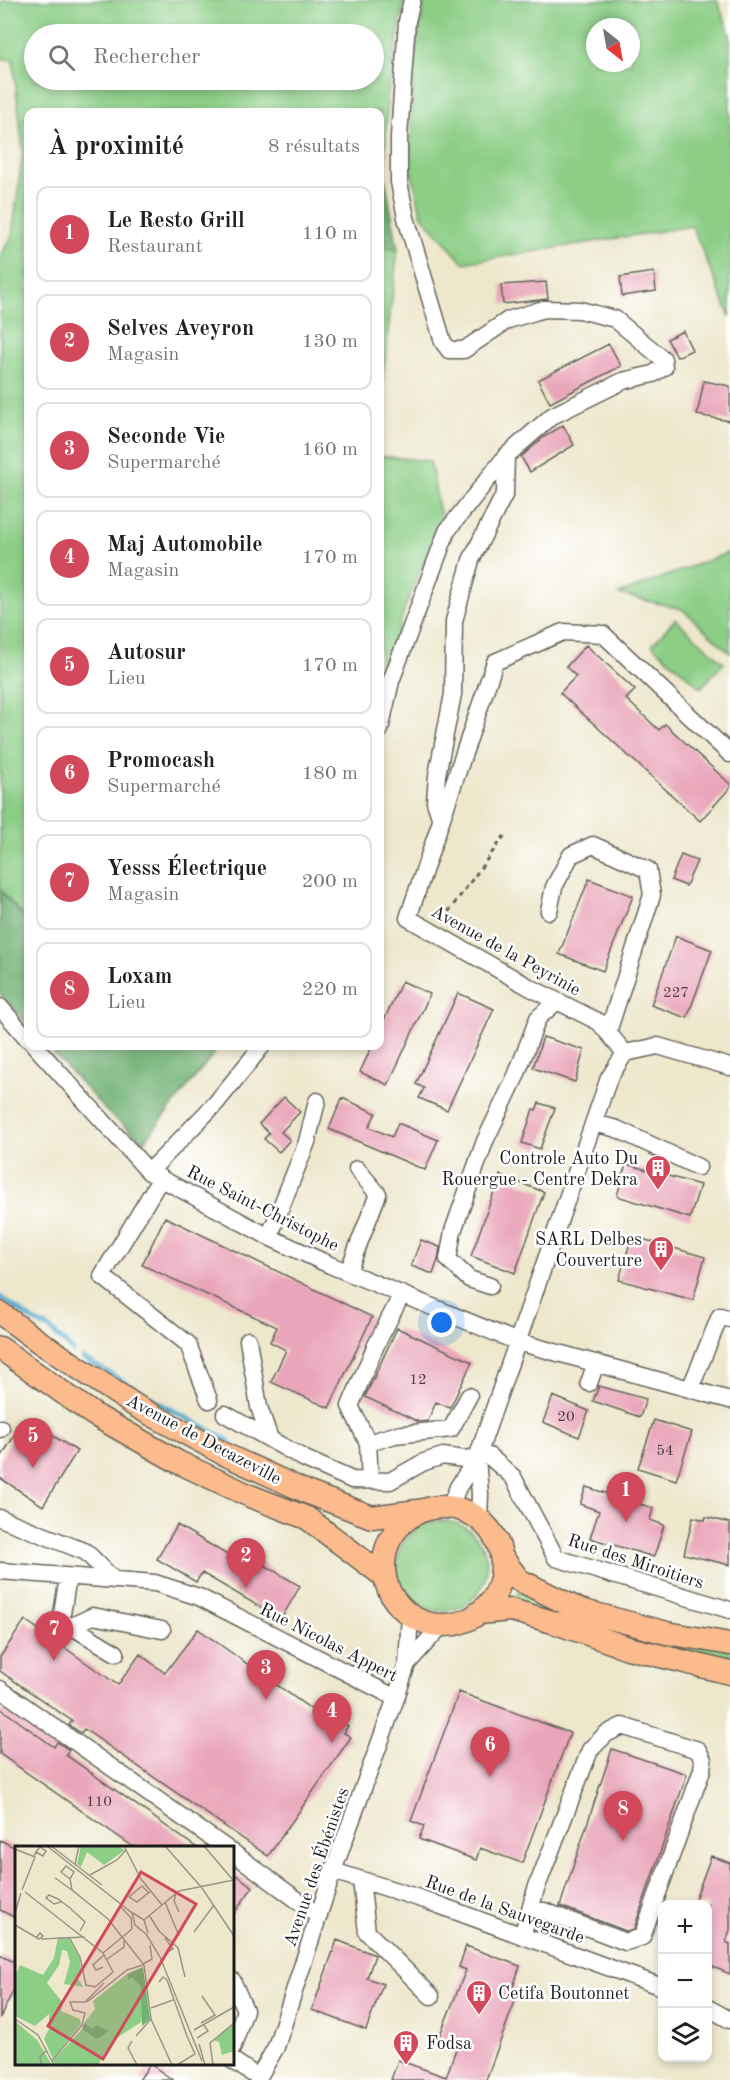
<!DOCTYPE html>
<html lang="fr">
<head>
<meta charset="utf-8">
<style>
	body { margin:0; font-family:"Old Standard TT",serif; background:#f6f6f6; color:#202124 }
	.controls { position:absolute; right:18px; bottom:18px; display:grid; overflow:hidden; border-radius:12px; box-shadow:0 3px 9px #0003 }
	.controls button { width:54px; height:54px; display:grid; place-items:center; padding:0; border:0; border-bottom:2px solid #e0e0e0; background:#fff; color:#202124; font:30px sans-serif }
	.compass { position:absolute; left:586px; top:18px; width:54px; height:54px; border-radius:50%; background:#fff; box-shadow:0 3px 9px #0003; rotate:149deg }
	.you { position:absolute; left:442px; top:1323px; width:21px; height:21px; margin:-15px; border:4px solid #fff; border-radius:50%; background:#1a73e8; box-shadow:0 0 0 9px #1a73e833 }
	.badge { display:grid; place-items:center; width:39px; height:39px; border-radius:50%; background:#d1495b; color:#fff; font-size:20px; font-weight:700 }
	.pin { position:absolute; translate:-50% -50px; filter:drop-shadow(0 2px 3px #0008) }
	.pin::after { content:''; position:absolute; top:32px; width:21px; height:18px; background:inherit; clip-path:polygon(0 0,100% 0,50% 100%) }
	.list { margin:0; padding:0; list-style:none }
	h2 { display:flex; justify-content:space-between; align-items:center; height:78px; margin:0; padding:0 24px; font-size:26px }
	h2 small { font-size:20px; font-weight:400; color:#757577 }
	.list li { display:grid; grid-template-columns:39px 1fr auto; gap:18px; align-items:center; box-sizing:border-box; height:96px; margin:0 12px 12px; padding:0 12px; border:2px solid #e0e0e0; border-radius:12px }
	.list b { display:block; font-size:22px; white-space:nowrap }
	.list p { margin:0; font-size:20px; white-space:nowrap; color:#757577 }
	.list em { font-size:20px; font-style:normal; color:#757577 }
	.icon { flex:none; width:33px; height:33px; fill:none; stroke:currentColor; stroke-width:2; stroke-linecap:round; stroke-linejoin:round }
	.map { position:relative; flex:none; width:730px; height:2080px; overflow:hidden }
	.search { position:absolute; background:#fff; box-shadow:0 3px 9px #0003; left:24px; top:24px; width:360px; height:66px; display:flex; align-items:center; gap:15px; box-sizing:border-box; padding:0 21px; border-radius:33px; color:#757577; font-size:22px }
	.panel { position:absolute; background:#fff; box-shadow:0 3px 9px #0003; left:24px; top:108px; width:360px; height:942px; border-radius:12px }
	.map>svg:first-child { display:block }
	.green { fill:#8cce86; stroke:#547551; stroke-width:1.5; fill-rule:evenodd }
	.forest { fill:#71b173; stroke:#466648; stroke-width:1.5 }
	.lines { fill:none; stroke-linecap:round; stroke-linejoin:round }
	.stream { stroke:#4da8cb; stroke-width:5 }
	.building { fill:#e9a5b9 }
	.minor-casing { stroke:#65635a; stroke-width:19 }
	.major-casing { stroke:#65635a; stroke-width:25 }
	.path { stroke:#65635a; stroke-width:3; stroke-dasharray:4.5 4.5; stroke-linecap:butt }
	.minor { stroke:#fff; stroke-width:16 }
	.major { stroke:#fbbb8c; stroke-width:22 }
	.labels { text-anchor:middle; stroke-width:5; stroke-linejoin:round; paint-order:stroke }
	.number-label { font-size:15px; fill:#4f3e43 }
	.street-label { font-size:18px; fill:#1c1c1c; stroke:#fff }
	.poi-label { font-size:18px; fill:#1c1c1c; stroke:#fff; text-anchor:end }
	.inset-road { fill:none; stroke:#999686; stroke-width:1.5 }
	.view { fill:#d1495b; fill-opacity:0.15; stroke:#d1495b; stroke-width:3 }
	.inset-edge { fill:none; stroke:#1c1c1c; stroke-width:3 }
</style>
</head>
<body>
<div class="map">
<svg width="730" height="2080" viewBox="0 0 730 2080">
	<rect width="100%" height="100%" fill="#fff"/>
	<filter id="ink" filterUnits="userSpaceOnUse"><feTurbulence type="fractalNoise" baseFrequency=".0167" numOctaves="2"/><feDisplacementMap in="SourceGraphic" scale="12" xChannelSelector="R" yChannelSelector="G"/><feConvolveMatrix kernelMatrix="1 2 1 2 8 2 1 2 1" color-interpolation-filters="sRGB"/></filter>
	<filter id="wash" filterUnits="userSpaceOnUse"><feTurbulence type="fractalNoise" baseFrequency=".008" numOctaves="4" result="noise"/><feDisplacementMap in="SourceGraphic" scale="24" xChannelSelector="R" yChannelSelector="G"/><feGaussianBlur stdDeviation="1.35" result="paint"/><feColorMatrix in="noise" values="0 0 0 0 0 0 0 0 0 0 0 0 0 0 0 0 0 1.4 0 .05"/><feComposite in="paint" operator="in"/></filter>
	<g filter="url(#wash)">
		<rect width="100%" height="100%" fill="#ede7cc"/>
		<path class="green" d="M 3,0 L 404,0 L 388,95 L 384,172 L 380,173 L 380,112 L 28,112 L 28,922 L 0,890 L 0,257 L 12,236 L 23,152 L 13,60 L 0,58 L 0,6 ZM 34,34 L 374,34 L 374,80 L 34,80 Z
			M 425,0 L 717,0 L 730,34 L 730,317 L 692,226 L 463,263 L 422,216 L 409,163 L 415,51 ZM 595,27 L 631,27 L 631,63 L 595,63 Z
			M 380,248 L 398,249 L 380,399 Z
			M 380,456 L 430,461 L 441,519 L 405,608 L 380,684 Z
			M 730,552 L 730,653 L 682,609 L 618,594 Z
			M 675,619 L 724,663 L 701,688 L 652,645 Z
			M397 1566a45 45 0 1 1 90 0a45 45 0 1 1-90 0Z
			M 521,1587 L 730,1648 L 730,1664 L 659,1647 L 513,1603 Z"/>
		<path class="forest" d="M 380,173 L 384,173 L 398,249 L 380,248 Z
			M 0,890 L 28,922 L 28,1025 L 0,994 Z
			M 47,1046 L 220,1046 L 144,1142 L 107,1112 Z"/>
		<g class="lines">
			<path class="stream" d="M 0,1297 L 32,1320 L 49,1328 L 73,1351
				M 83,1358 L 168,1408 L 229,1441"/>
		</g>
		<g id="blocks">
			<path class="building" d="M 654,272 L 656,291 L 622,296 L 620,277 Z
				M 546,282 L 548,299 L 503,304 L 501,285 Z
				M 683,331 L 692,350 L 677,357 L 667,339 Z
				M 609,344 L 621,366 L 550,403 L 538,380 Z
				M 704,381 L 730,386 L 730,421 L 697,415 Z
				M 563,425 L 574,445 L 530,472 L 521,457 L 544,437 Z
				M 586,645 L 635,690 L 626,699 L 659,730 L 665,724 L 730,784 L 730,788 L 700,821 L 560,693 L 576,676 L 566,667 Z
				M 681,855 L 697,861 L 686,886 L 671,880 Z
				M 589,879 L 633,896 L 603,971 L 559,954 Z
				M 676,936 L 712,950 L 687,1018 L 651,1005 Z
				M 402,981 L 430,994 L 388,1085 L 360,1072 L 372,1046 L 380,1046 L 380,1029 Z
				M 458,993 L 494,1009 L 447,1110 L 419,1098 L 424,1088 L 416,1084 Z
				M 543,1037 L 584,1050 L 575,1082 L 533,1068 Z
				M 284,1097 L 300,1112 L 281,1132 L 290,1140 L 279,1152 L 264,1139 L 269,1133 L 259,1124 Z
				M 342,1098 L 376,1113 L 369,1127 L 392,1137 L 398,1123 L 438,1140 L 425,1170 L 329,1129 Z
				M 539,1103 L 555,1108 L 540,1149 L 522,1143 L 533,1109 L 536,1110 Z
				M 626,1164 L 700,1185 L 690,1218 L 617,1196 Z
				M 500,1175 L 544,1192 L 515,1273 L 471,1256 Z
				M 165,1217 L 372,1317 L 329,1408 L 271,1382 L 286,1350 L 270,1342 L 277,1327 L 142,1265 Z
				M 632,1236 L 705,1257 L 693,1300 L 619,1280 Z
				M 421,1240 L 440,1247 L 438,1260 L 433,1274 L 411,1266 Z
				M 397,1328 L 472,1362 L 450,1408 L 436,1402 L 428,1421 L 419,1422 L 365,1397 Z
				M 599,1386 L 646,1399 L 640,1417 L 593,1401 Z
				M 553,1396 L 589,1411 L 579,1437 L 543,1422 Z
				M 25,1418 L 77,1451 L 43,1506 L 0,1478 L 0,1459 Z
				M 654,1420 L 692,1432 L 676,1480 L 638,1468 Z
				M 586,1487 L 653,1508 L 650,1520 L 664,1525 L 654,1557 L 590,1538 L 599,1511 L 580,1504 Z
				M 693,1517 L 705,1520 L 706,1517 L 730,1523 L 730,1565 L 684,1554 Z
				M 177,1525 L 229,1556 L 234,1547 L 300,1586 L 281,1619 L 202,1573 L 196,1582 L 157,1559 Z
				M 25,1620 L 118,1685 L 140,1654 L 165,1673 L 198,1629 L 332,1724 L 336,1718 L 348,1726 L 344,1733 L 351,1737 L 268,1856 L 84,1729 L 81,1733 L 69,1725 L 72,1721 L 0,1671 L 0,1657 Z
				M 459,1692 L 570,1733 L 522,1863 L 480,1848 L 476,1860 L 419,1839 L 424,1826 L 411,1821 Z
				M 0,1708 L 54,1747 L 57,1742 L 69,1750 L 66,1755 L 197,1848 L 135,1848 L 0,1754 Z
				M 612,1749 L 687,1774 L 634,1929 L 626,1931 L 560,1906 Z
				M 0,1840 L 16,1848 L 16,1918 L 0,1910 Z
				M 711,1856 L 730,1863 L 730,1930 L 726,1942 L 730,1944 L 730,1974 L 708,1965 L 708,1905 L 693,1905 Z
				M 232,1872 L 253,1887 L 232,1916 Z
				M 337,1940 L 375,1955 L 367,1978 L 383,1984 L 366,2030 L 312,2010 Z
				M 466,1946 L 520,1966 L 513,1987 L 519,1990 L 486,2080 L 391,2080 L 398,2060 L 446,2077 L 456,2049 L 437,2042 L 466,1970 L 459,1967 Z
				M 0,1955 L 16,1963 L 16,1985 L 0,2018 Z
				M 150,2064 L 173,2080 L 139,2080 Z"/>
		</g>
	</g>
	<g filter="url(#ink)">
		<use href="#blocks" fill-opacity="0" stroke="#65635a" stroke-width="1.5"/>
		<g class="lines">
			<g class="minor-casing">
				<path id="minor" d="M 412,0 L 407,21 L 399,137 L 399,182 L 406,218 L 443,342 L 449,350 L 464,350 L 508,320 L 544,309 L 580,310 L 615,319 L 663,359 L 664,367 L 653,374 L 623,381 L 552,416 L 506,456 L 505,493 L 471,560 L 454,621 L 453,694 L 437,775 L 435,802 L 441,820
					M 380,730 L 391,681 L 447,531 L 506,456
					M 549,911 L 554,887 L 571,855 L 593,845 L 648,870 L 652,895 L 608,1032
					M 0,1007 L 28,1039
					M 35,1046 L 149,1172 L 269,1237 L 330,1265 L 518,1342 L 730,1400
					M 625,1053 L 599,1022 L 529,987 L 408,918 L 495,662 L 563,632 L 603,634 L 730,754
					M 625,1053 L 658,1046 L 730,1067
					M 594,1123 L 617,1129 L 698,1167
					M 149,1172 L 216,1103 L 262,1046
					M 161,1178 L 102,1276 L 188,1344 L 209,1400
					M 269,1237 L 307,1142 L 317,1101
					M 348,1272 L 378,1194 L 357,1169
					M 490,1286 L 469,1279 L 448,1259 L 453,1231 L 485,1141 L 516,1076 L 538,1018 L 557,1001
					M 248,1340 L 259,1407 L 270,1439
					M 589,1383 L 596,1363
					M 690,1389 L 720,1316 L 730,1319
					M 225,1414 L 305,1459 L 352,1480 L 390,1481 L 424,1462 L 443,1456 L 464,1459 L 489,1456 L 513,1477 L 556,1558 L 730,1610
					M 0,1429 L 1,1428
					M 368,1443 L 350,1406 L 376,1345 L 402,1294
					M 477,1458 L 480,1494 L 479,1519
					M 370,1480 L 368,1443 L 395,1435 L 451,1429 L 469,1396
					M 450,1507 L 458,1487 L 477,1458 L 609,1078 L 625,1053
					M 0,1518 L 86,1552 L 114,1580
					M 0,1571 L 155,1583 L 199,1597 L 396,1698
					M 68,1577 L 61,1620 L 116,1653
					M 72,1626 L 93,1616 L 162,1630
					M 407,1664 L 442,1625
					M 0,1689 L 226,1848
					M 232,1852 L 319,1916
					M 333,1871 L 425,1900 L 662,1987
					M 361,1880 L 367,1932 L 431,1996
					M 522,1936 L 536,1889 L 590,1750 L 606,1734 L 622,1726 L 698,1750 L 703,1760 L 702,1770 L 642,1937 L 626,1942 L 544,1911 L 530,1910
					M 232,1980 L 245,2010 L 232,2049
					M 708,2008 L 730,2020
					M 232,2060 L 259,2078
					M 257,2080 L 276,2047 L 333,1871 L 396,1698 L 407,1664 L 410,1615"/>
			</g>
			<g class="major-casing">
				<path id="major" d="M 0,1313 L 38,1341 L 136,1406 L 224,1454 L 309,1493 L 372,1517 L 425,1510
					M 0,1348 L 93,1414 L 178,1462 L 250,1496 L 307,1518 L 385,1577
					M384 1566a59 59 0 1 1 118 0a59 59 0 1 1-118 0Z
					M 501,1556 L 519,1580 L 580,1610 L 667,1633 L 730,1644
					M 478,1613 L 511,1610 L 556,1623 L 628,1648 L 730,1673"/>
			</g>
			<path class="path" d="M 443,919 L 505,835
				M 44,1632 L 59,1642 L 58,1644"/>
			<use href="#minor" class="minor"/>
			<use href="#major" class="major"/>
		</g>
	</g>
	<defs>
		<g id="building-pin" transform="scale(1.35)"><path d="M0 17L-7.5 6A9.5 9.5 0 1 1 7.5 6Z" fill="#d1495b" stroke="#fff"/><path d="M-4-6H4V6H1V3H-1V6H-4ZM-2.5-4.3h1.7v1.8h-1.7ZM.8-4.3h1.7v1.8H.8ZM-2.5-1h1.7V.8h-1.7ZM.8-1h1.7V.8H.8Z" fill="#fff"/></g>
	</defs>
	<g fill-rule="evenodd">
		<use href="#building-pin" x="658" y="1168"/>
		<use href="#building-pin" x="661" y="1249"/>
		<use href="#building-pin" x="479" y="1993"/>
		<use href="#building-pin" x="406" y="2043"/>
	</g>
	<g class="labels">
		<g class="number-label">
			<text x="676" y="997">227</text>
			<text x="418" y="1384">12</text>
			<text x="566" y="1421">20</text>
			<text x="665" y="1455">54</text>
			<text x="99" y="1806">110</text>
		</g>
		<g class="street-label">
			<text transform="translate(506 950) rotate(29)" y="6">Avenue de la Peyrinie</text>
			<text transform="translate(263 1208) rotate(27)" y="6">Rue Saint-Christophe</text>
			<text transform="translate(204 1439) rotate(28)" y="6">Avenue de Decazeville</text>
			<text transform="translate(636 1561) rotate(18)" y="6">Rue des Miroitiers</text>
			<text transform="translate(329 1642) rotate(27)" y="6">Rue Nicolas Appert</text>
			<text transform="translate(316 1867) rotate(-71)" y="6">Avenue des Ébénistes</text>
			<text transform="translate(505 1909) rotate(20)" y="6">Rue de la Sauvegarde</text>
		</g>
		<g class="poi-label">
			<text x="638" y="1164">Controle Auto Du<tspan x="638" dy="21">Rouergue - Centre Dekra</tspan></text>
			<text x="642" y="1245">SARL Delbes<tspan x="642" dy="21">Couverture</tspan></text>
			<text x="498" y="1999" text-anchor="start">Cetifa Boutonnet</text>
			<text x="426" y="2049" text-anchor="start">Fodsa</text>
		</g>
	</g>
	<g transform="translate(15 1846)">
		<rect width="219" height="219" fill="#ede7cc"/>
		<path d="M 66,0 L 103,0 L 110,4 L 89,19 L 72,6 L 66,21 L 62,18 ZM 43,91 L 54,92 L 65,112 L 66,129 L 62,131 L 68,141 L 49,138 L 55,116 L 52,105 L 47,104 L 44,119 L 32,137 L 48,157 L 46,165 L 65,173 L 66,178 L 38,213 L 29,193 L 34,183 L 34,168 L 20,180 L 0,170 L 0,130 L 5,119 L 28,129 L 39,112 ZM 112,128 L 113,134 L 106,140 L 117,132 L 126,141 L 129,161 L 126,176 L 97,195 L 83,219 L 41,219 L 38,215 L 67,183 L 76,187 L 78,183 L 69,177 L 80,163 L 78,155 ZM 0,175 L 22,194 L 37,219 L 0,219 ZM 219,178 L 219,205 L 207,209 L 204,196 L 198,194 Z" fill="#8cce86"/>
		<path d="M 128,121 L 135,173 L 127,180 L 126,141 L 117,132 L 106,139 L 113,134 L 112,128 ZM 69,177 L 78,183 L 81,179 L 94,185 L 82,193 L 67,183 Z" fill="#71b173"/>
		<path class="inset-road" d="M 32,0 L 117,67 L 120,79 L 131,88 L 145,111 L 187,215M 36,0 L 87,39M 109,0 L 126,33 L 147,59M 150,0 L 187,42 L 219,90M 189,0 L 218,34M 0,3 L 20,11 L 7,44M 19,10 L 21,6 L 25,1 L 31,5 L 28,10 L 21,6M 60,18 L 64,0M 75,29 L 102,14 L 111,4M 40,32 L 57,44M 55,33 L 46,26 L 51,20 L 59,26 L 55,33 L 57,44 L 93,73 L 129,119 L 136,173 L 157,219M 10,46 L 88,107 L 98,126 L 80,141 L 71,139 L 65,111 L 54,91M 134,47 L 127,40 L 114,51 L 122,56 L 132,48 L 135,46M 161,47 L 159,55 L 164,66M 46,56 L 39,58 L 31,52 L 34,49 L 43,53 L 55,62 L 70,76 L 65,85M 150,56 L 164,90M 105,60 L 116,72 L 117,83M 0,67 L 6,47M 118,67 L 129,74 L 133,87M 134,69 L 144,85 L 163,102 L 170,131M 129,74 L 164,45 L 219,34M 0,79 L 24,93 L 28,90 L 25,87 L 22,91M 179,86 L 199,59M 150,92 L 158,103 L 151,107M 26,93 L 70,91M 88,107 L 117,83M 91,114 L 109,101 L 109,95M 128,118 L 137,113 L 135,99M 88,121 L 81,124 L 78,119 L 89,109M 144,136 L 148,131 L 152,134 L 172,190M 72,156 L 112,124 L 128,119M 136,162 L 158,154M 0,173 L 23,189 L 39,219M 186,177 L 200,169 L 187,150M 179,184 L 219,161M 121,190 L 136,173M 182,192 L 193,185 L 189,179M 117,195 L 113,202 L 122,219M 184,198 L 190,219M 37,215 L 67,179 L 70,167 L 58,164 L 55,156 L 70,156 L 89,137M 27,219 L 25,211 L 32,204M 162,219 L 180,208 L 172,190M 198,219 L 195,197 L 219,177"/>
		<path class="view" d="M 126,26 L 181,58 L 88,213 L 33,180 Z"/>
		<rect width="219" height="219" class="inset-edge"/>
	</g>
</svg>
<div class="controls">
<button>+</button>
<button>−</button>
<button><svg class="icon" aria-label="layers" viewBox="0 0 24 24"><path d="M12 4l9 5-9 5-9-5zM3 14l9 5 9-5"/></svg></button>
</div>
<svg class="compass" viewBox="-18 -18 36 36"><path d="M0-13l5 13h-10z" fill="#e53935"/><path d="M0 13l5-13h-10z" fill="#757577"/></svg>
<div class="you"></div>
<div class="pin badge" style="left:626px;top:1522px">1</div>
<div class="pin badge" style="left:246px;top:1588px">2</div>
<div class="pin badge" style="left:266px;top:1700px">3</div>
<div class="pin badge" style="left:332px;top:1743px">4</div>
<div class="pin badge" style="left:33px;top:1468px">5</div>
<div class="pin badge" style="left:490px;top:1777px">6</div>
<div class="pin badge" style="left:54px;top:1661px">7</div>
<div class="pin badge" style="left:623px;top:1841px">8</div>
<div class="search"><svg class="icon" aria-label="search" viewBox="0 0 24 24"><circle cx="10" cy="10" r="6"/><path d="M15 15l6 6"/></svg>Rechercher</div>
<section class="panel">
<h2>À proximité<small>8 résultats</small></h2>
<ul class="list">
<li><span class="badge">1</span><div><b>Le Resto Grill</b><p>Restaurant</p></div><em>110 m</em></li>
<li><span class="badge">2</span><div><b>Selves Aveyron</b><p>Magasin</p></div><em>130 m</em></li>
<li><span class="badge">3</span><div><b>Seconde Vie</b><p>Supermarché</p></div><em>160 m</em></li>
<li><span class="badge">4</span><div><b>Maj Automobile</b><p>Magasin</p></div><em>170 m</em></li>
<li><span class="badge">5</span><div><b>Autosur</b><p>Lieu</p></div><em>170 m</em></li>
<li><span class="badge">6</span><div><b>Promocash</b><p>Supermarché</p></div><em>180 m</em></li>
<li><span class="badge">7</span><div><b>Yesss Électrique</b><p>Magasin</p></div><em>200 m</em></li>
<li><span class="badge">8</span><div><b>Loxam</b><p>Lieu</p></div><em>220 m</em></li>
</ul>
</section>
</div>
</body>
</html>
